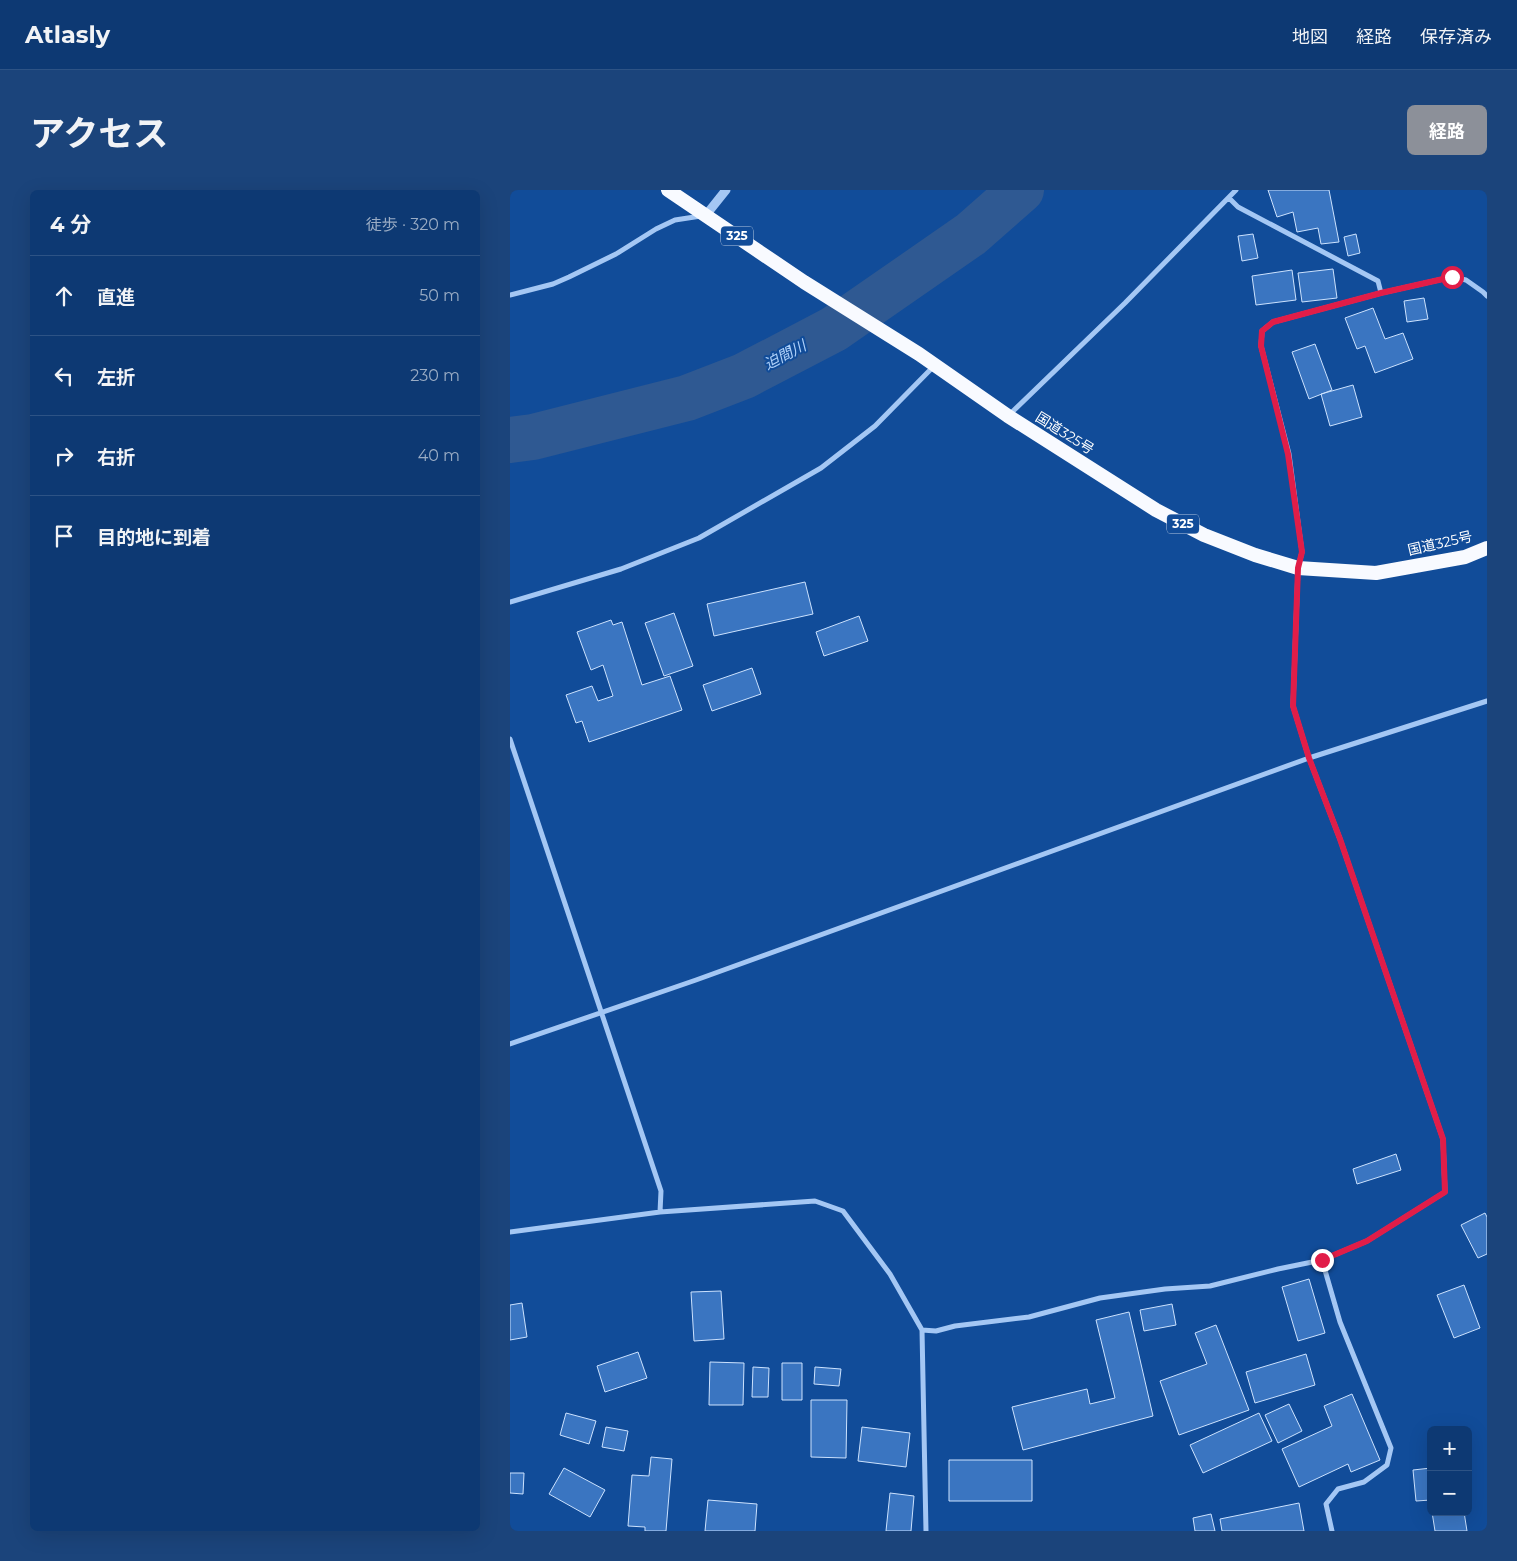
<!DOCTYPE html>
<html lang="ja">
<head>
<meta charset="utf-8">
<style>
	body { margin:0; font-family:Montserrat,"Noto Sans JP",sans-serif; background:#1b447b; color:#f1f3f6 }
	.controls { position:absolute; right:15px; bottom:15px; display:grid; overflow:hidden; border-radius:8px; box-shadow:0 5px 20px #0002 }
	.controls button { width:45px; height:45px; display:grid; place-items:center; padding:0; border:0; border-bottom:1px solid #2d5385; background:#0d3973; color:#f1f3f6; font:25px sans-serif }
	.stop { position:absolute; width:15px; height:15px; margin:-11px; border:4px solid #e11d48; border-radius:50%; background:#fff }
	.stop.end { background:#e11d48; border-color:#fff; box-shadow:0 1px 5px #0008 }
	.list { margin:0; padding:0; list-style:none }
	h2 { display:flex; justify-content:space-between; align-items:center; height:65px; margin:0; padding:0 20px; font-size:21px }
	h2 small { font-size:16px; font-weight:400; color:#9aacc4 }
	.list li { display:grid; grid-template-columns:32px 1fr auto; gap:15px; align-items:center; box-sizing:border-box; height:80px; padding:0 20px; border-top:1px solid #2d5385 }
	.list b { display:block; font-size:19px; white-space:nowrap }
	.list em { font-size:16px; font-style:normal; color:#9aacc4 }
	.icon { flex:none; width:28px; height:28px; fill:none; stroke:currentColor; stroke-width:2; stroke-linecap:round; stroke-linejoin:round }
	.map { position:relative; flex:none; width:977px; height:1341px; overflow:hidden; border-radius:8px }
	header { display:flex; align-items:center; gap:30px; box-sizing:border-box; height:70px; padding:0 25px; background:#0d3973; border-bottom:1px solid #2d5385 }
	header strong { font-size:24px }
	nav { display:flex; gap:28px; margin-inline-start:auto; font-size:18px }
	.intro { display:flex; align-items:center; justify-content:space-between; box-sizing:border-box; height:120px; padding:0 30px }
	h1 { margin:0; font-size:35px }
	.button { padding:12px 22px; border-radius:8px; background:#8c9099; color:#fff; font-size:18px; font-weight:700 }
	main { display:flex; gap:30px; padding:0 30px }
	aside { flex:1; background:#0d3973; border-radius:8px; box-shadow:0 5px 20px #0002 }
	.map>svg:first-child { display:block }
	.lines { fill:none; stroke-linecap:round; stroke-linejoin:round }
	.river { stroke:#2f5992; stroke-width:46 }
	.building { fill:#3a75c1; stroke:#cce2fe }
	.minor { stroke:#a4c7f4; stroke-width:5 }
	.tertiary { stroke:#a4c7f4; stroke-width:9 }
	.trunk { stroke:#f8faff; stroke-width:14 }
	.route { stroke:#e11d48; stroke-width:6 }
	.labels { text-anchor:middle; stroke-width:4; stroke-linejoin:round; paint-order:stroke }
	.shield { fill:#114c99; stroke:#b8c9e0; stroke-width:1 }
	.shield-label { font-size:12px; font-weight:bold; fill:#fff }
	.street-label { font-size:14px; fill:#fff; stroke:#114c99 }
	.water-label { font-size:15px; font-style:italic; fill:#b0d2fa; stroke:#114c99 }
</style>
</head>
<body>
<header>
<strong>Atlasly</strong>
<nav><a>地図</a><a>経路</a><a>保存済み</a></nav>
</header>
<div class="intro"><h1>アクセス</h1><a class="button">経路</a></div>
<main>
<aside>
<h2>4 分<small>徒歩 · 320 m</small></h2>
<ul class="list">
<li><svg class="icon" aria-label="ahead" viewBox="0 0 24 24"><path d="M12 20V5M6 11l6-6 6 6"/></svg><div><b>直進</b></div><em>50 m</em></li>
<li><svg class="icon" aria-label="left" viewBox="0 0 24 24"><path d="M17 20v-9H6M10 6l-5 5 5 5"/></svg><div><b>左折</b></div><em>230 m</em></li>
<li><svg class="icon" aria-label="right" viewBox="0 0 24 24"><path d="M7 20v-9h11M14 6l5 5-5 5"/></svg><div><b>右折</b></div><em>40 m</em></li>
<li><svg class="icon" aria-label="arrive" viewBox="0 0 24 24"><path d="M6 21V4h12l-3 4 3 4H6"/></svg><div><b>目的地に到着</b></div></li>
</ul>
</aside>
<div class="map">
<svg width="977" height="1341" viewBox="0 0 977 1341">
	<rect width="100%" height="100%" fill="#114c99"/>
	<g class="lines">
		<path class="river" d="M 0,250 L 23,247 L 177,208 L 234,186 L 324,139 L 461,44 L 511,0"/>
	</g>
	<path class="building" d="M 758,0 L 819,0 L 829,52 L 811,54 L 808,38 L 787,42 L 783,22 L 767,27 Z
		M 743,44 L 748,68 L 732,71 L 728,46 Z
		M 846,44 L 850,63 L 838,66 L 834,47 Z
		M 823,79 L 827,108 L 792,112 L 788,83 Z
		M 782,80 L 786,110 L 746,115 L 742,86 Z
		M 914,108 L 918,129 L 897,132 L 894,111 Z
		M 863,118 L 875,149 L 893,143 L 903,169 L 865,183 L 855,156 L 847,159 L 835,128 Z
		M 805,154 L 822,200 L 799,209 L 782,162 Z
		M 843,195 L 852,227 L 820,236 L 811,204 Z
		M 295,392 L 303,424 L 204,446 L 197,414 Z
		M 164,423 L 183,476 L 154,486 L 135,433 Z
		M 349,426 L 358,451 L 314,466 L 306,442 Z
		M 101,430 L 103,435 L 112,432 L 132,495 L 160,486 L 172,520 L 79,552 L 72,531 L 66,533 L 56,505 L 82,496 L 88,511 L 103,506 L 93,475 L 81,480 L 67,442 Z
		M 242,478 L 251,504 L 202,521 L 193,495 Z
		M 886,964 L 891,980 L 847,994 L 843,979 Z
		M 975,1023 L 977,1027 L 977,1064 L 968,1068 L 951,1035 Z
		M 799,1089 L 815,1143 L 788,1151 L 772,1097 Z
		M 954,1095 L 970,1138 L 944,1148 L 927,1105 Z
		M 211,1101 L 214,1149 L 184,1151 L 181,1102 Z
		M 12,1113 L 17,1147 L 0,1150 L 0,1115 Z
		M 662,1114 L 666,1135 L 634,1141 L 630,1120 Z
		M 619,1122 L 643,1226 L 513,1260 L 502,1217 L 577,1199 L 580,1214 L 605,1208 L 586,1130 Z
		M 706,1135 L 739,1220 L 669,1245 L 650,1191 L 697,1174 L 685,1143 Z
		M 128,1162 L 137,1188 L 95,1202 L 87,1176 Z
		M 796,1164 L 805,1195 L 745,1213 L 736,1182 Z
		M 200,1172 L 234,1173 L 233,1215 L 199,1215 Z
		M 272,1173 L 292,1173 L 292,1210 L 272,1210 Z
		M 243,1177 L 259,1178 L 258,1207 L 242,1207 Z
		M 305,1177 L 331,1179 L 329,1196 L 304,1194 Z
		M 842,1204 L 870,1270 L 841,1282 L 838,1274 L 789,1297 L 772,1259 L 822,1236 L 814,1216 Z
		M 301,1210 L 337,1210 L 336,1268 L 301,1267 Z
		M 779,1214 L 792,1241 L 768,1253 L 755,1225 Z
		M 56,1223 L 86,1231 L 79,1254 L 50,1245 Z
		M 749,1223 L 762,1251 L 693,1283 L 680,1255 Z
		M 96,1237 L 118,1241 L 114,1261 L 92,1257 Z
		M 352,1237 L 400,1243 L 396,1277 L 348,1271 Z
		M 141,1267 L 162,1269 L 156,1341 L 135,1341 L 135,1337 L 118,1336 L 122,1285 L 139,1286 Z
		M 439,1270 L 522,1270 L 522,1311 L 439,1311 Z
		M 54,1278 L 95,1300 L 80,1327 L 39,1304 Z
		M 921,1278 L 921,1310 L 906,1311 L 903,1280 Z
		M 0,1283 L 14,1283 L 13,1304 L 0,1303 Z
		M 380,1303 L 404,1306 L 401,1341 L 376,1341 Z
		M 198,1310 L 247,1314 L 245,1341 L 195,1341 Z
		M 789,1313 L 794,1341 L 712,1341 L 710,1329 Z
		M 922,1322 L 954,1322 L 957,1341 L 925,1341 Z
		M 701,1324 L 705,1341 L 685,1341 L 683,1328 Z"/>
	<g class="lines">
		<path class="minor" d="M 719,8 L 728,17 L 868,91 L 871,103
			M 0,105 L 43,94 L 59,87 L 106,64 L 146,39 L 165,30 L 191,26
			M 499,225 L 615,113 L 726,0
			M 0,412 L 111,379 L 189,348 L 311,278 L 365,236 L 423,177
			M 0,549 L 151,1001 L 150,1022
			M 0,854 L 186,790 L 799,568 L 977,511
			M 0,1042 L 150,1022 L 305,1011 L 333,1021 L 380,1084 L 412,1140 L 416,1341
			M 812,1070 L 830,1132 L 881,1258 L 877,1275 L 854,1292 L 828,1299 L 816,1314 L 822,1341
			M 412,1140 L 426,1141 L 445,1136 L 519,1127 L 590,1108 L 655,1099 L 700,1096 L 768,1079 L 812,1070 L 857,1051 L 935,1002 L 933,949 L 830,649 L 799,568 L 783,516 L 788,378 L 792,362 L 779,264 L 751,156 L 752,141 L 763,132 L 871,103 L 942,87 L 956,90 L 973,102 L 977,106"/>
		<path class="tertiary" d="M 196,25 L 216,0"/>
		<path class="trunk" d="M 158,0 L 294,92 L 409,164 L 498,226 L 646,320 L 694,345 L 745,365 L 788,378 L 866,383 L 955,367 L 977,358"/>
	</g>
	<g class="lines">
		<path class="route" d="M 812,1070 L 857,1051 L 935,1002 L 933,949 L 830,649 L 799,568 L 783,516 L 788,378 L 792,362 L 778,264 L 751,156 L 752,141 L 763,132 L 871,103 L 942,87"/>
	</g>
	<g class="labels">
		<g class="shield">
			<rect x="211" y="36.5" width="32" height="19" rx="4"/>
			<rect x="657" y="324.5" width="32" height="19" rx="4"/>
		</g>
		<g class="shield-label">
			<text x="227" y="50">325</text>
			<text x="673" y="338">325</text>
		</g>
		<g class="street-label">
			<text transform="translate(555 243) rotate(32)" y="5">国道325号</text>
			<text transform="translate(930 353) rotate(-13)" y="5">国道325号</text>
		</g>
		<g class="water-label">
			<text transform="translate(275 165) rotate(-28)" y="5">迫間川</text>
		</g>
	</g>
</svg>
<div class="controls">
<button>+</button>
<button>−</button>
</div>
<div class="stop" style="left:942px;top:87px"></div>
<div class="stop end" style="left:812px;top:1070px"></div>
</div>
</main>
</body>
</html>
